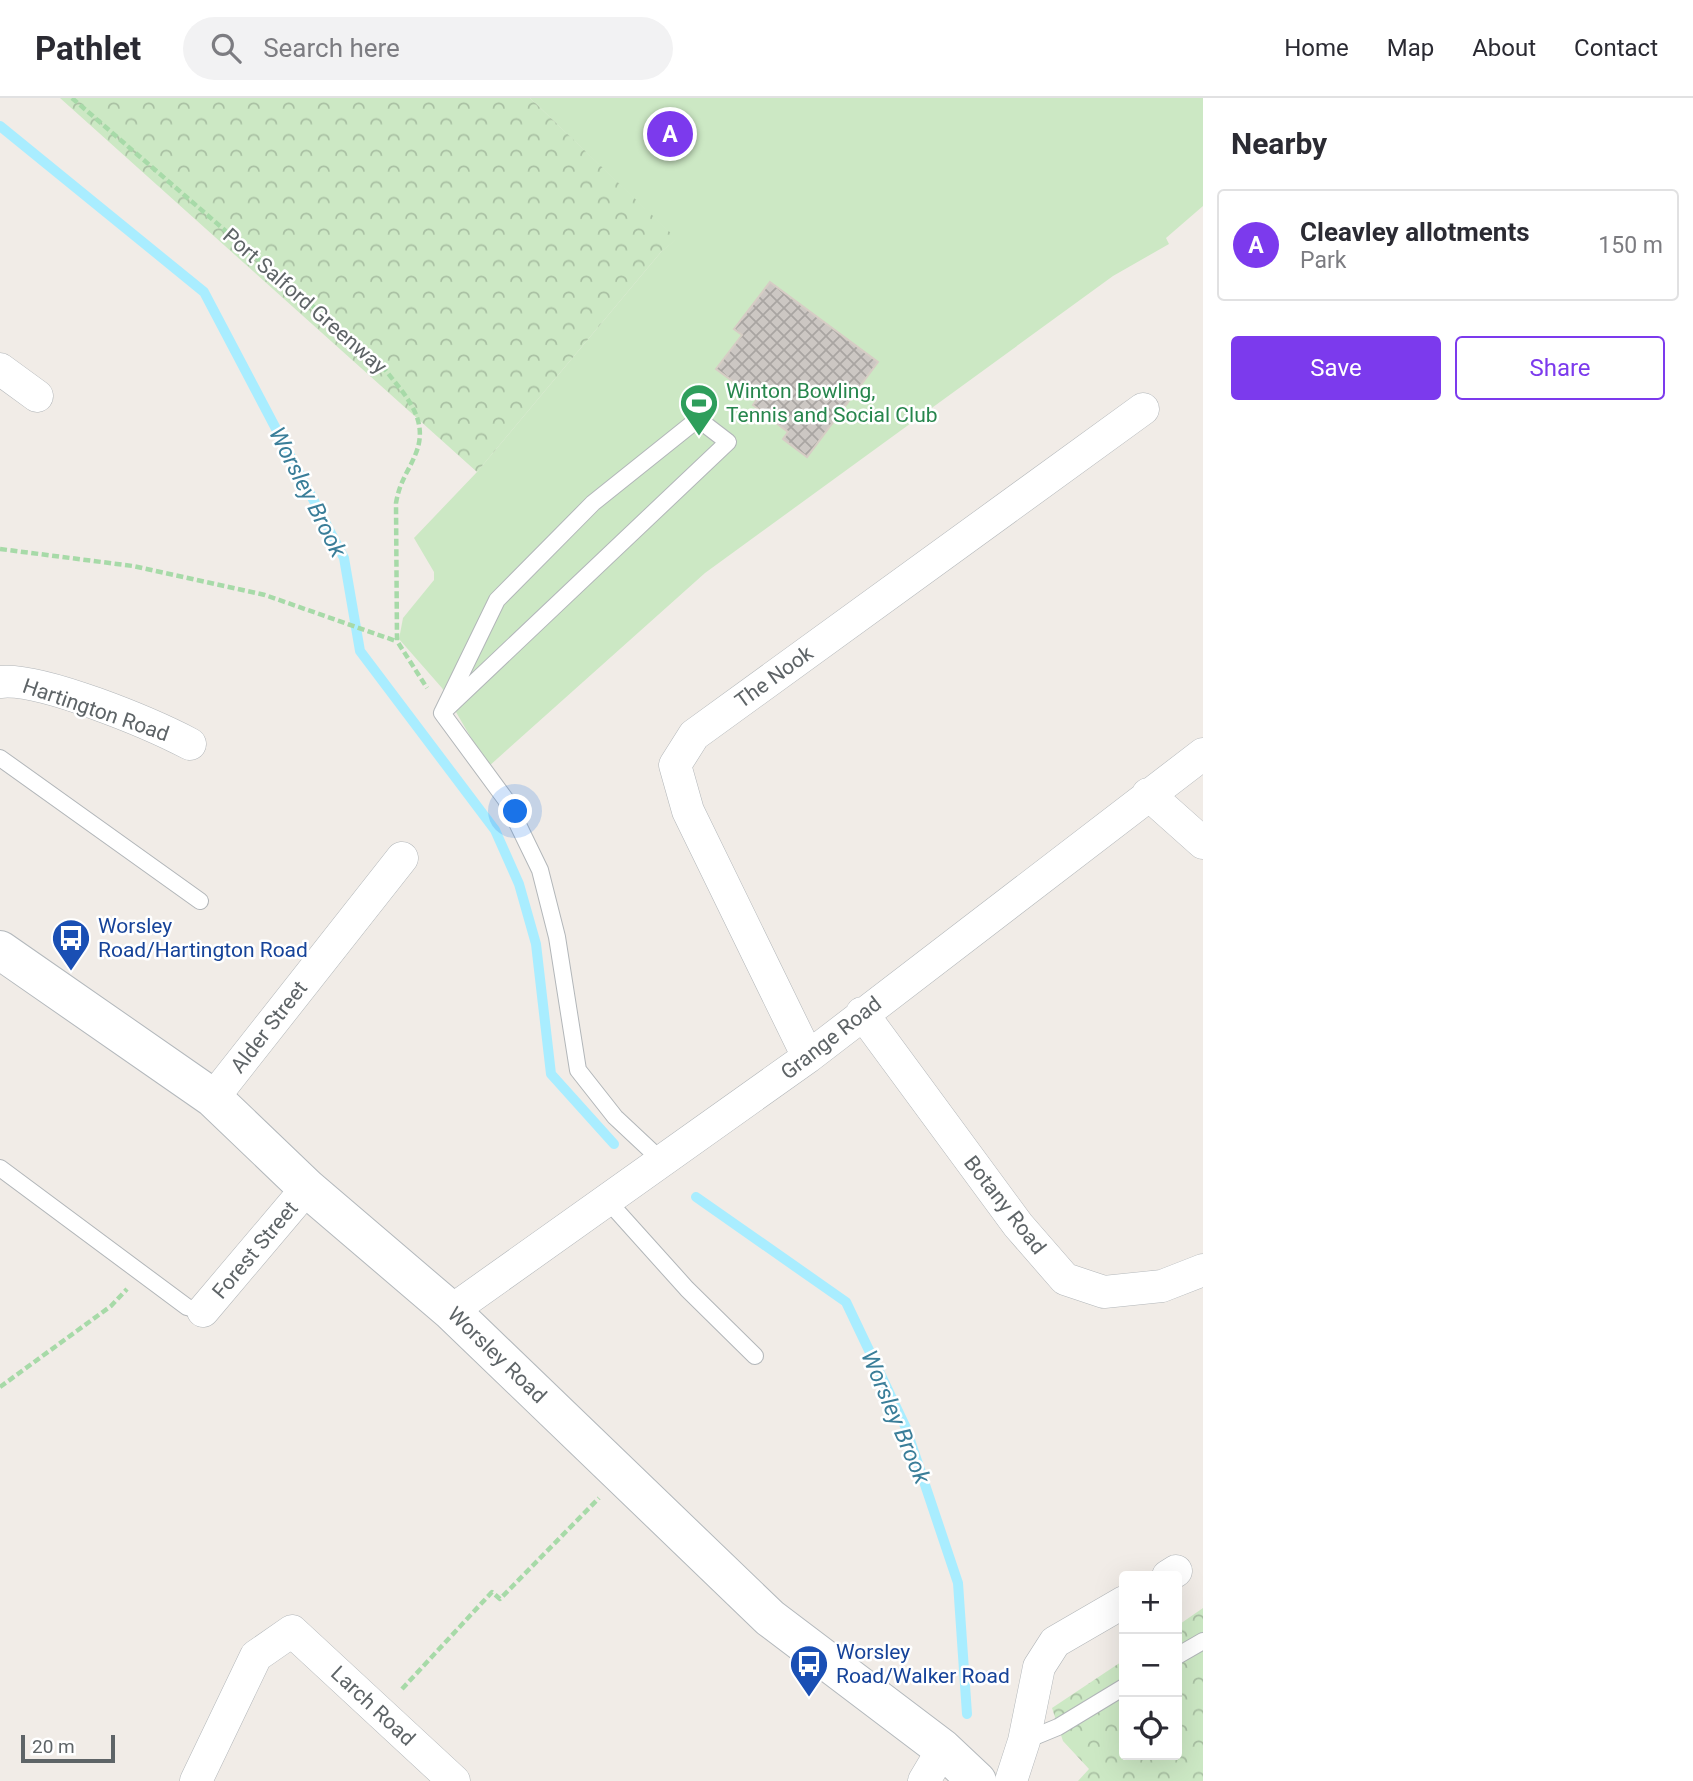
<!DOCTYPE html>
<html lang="en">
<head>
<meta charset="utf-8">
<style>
	body { margin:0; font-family:Roboto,sans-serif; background:#f2f2f3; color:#2b2b33 }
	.controls { position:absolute; right:21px; bottom:21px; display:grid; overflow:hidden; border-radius:7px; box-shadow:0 7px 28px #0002 }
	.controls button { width:63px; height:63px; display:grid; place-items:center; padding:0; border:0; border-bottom:2px solid #e1e1e2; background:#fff; color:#2b2b33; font:35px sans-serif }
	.scale { position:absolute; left:21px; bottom:18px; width:94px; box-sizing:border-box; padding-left:7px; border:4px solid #5e6467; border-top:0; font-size:19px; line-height:24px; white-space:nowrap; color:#5e6467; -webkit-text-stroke:5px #fff; paint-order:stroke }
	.you { position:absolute; left:516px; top:714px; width:24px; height:24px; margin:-18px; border:5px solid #fff; border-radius:50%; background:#1a73e8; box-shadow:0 0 0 10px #1a73e833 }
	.badge { display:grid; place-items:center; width:46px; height:46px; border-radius:50%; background:#7c3aed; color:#fff; font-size:23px; font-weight:700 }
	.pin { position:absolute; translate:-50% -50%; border:4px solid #fff; box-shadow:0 2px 7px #0006 }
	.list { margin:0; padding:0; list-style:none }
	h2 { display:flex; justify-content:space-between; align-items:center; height:91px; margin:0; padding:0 28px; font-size:30px }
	h2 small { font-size:23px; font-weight:400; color:#7c7c81 }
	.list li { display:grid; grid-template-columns:46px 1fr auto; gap:21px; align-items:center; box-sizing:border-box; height:112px; margin:0 14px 14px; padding:0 14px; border:2px solid #e1e1e2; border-radius:7px }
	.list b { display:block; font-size:26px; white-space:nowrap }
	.list p { margin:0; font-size:23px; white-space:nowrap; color:#7c7c81 }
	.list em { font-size:23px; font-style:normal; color:#7c7c81 }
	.actions { display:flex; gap:14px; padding:21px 28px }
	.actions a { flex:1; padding:16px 0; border:2px solid #7c3aed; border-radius:7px; text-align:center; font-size:24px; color:#7c3aed }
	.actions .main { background:#7c3aed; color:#fff }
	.icon { flex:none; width:38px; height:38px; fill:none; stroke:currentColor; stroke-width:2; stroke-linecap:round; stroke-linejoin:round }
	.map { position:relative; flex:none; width:1203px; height:1683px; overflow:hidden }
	header { display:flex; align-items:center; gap:42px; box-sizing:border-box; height:98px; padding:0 35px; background:#fff; border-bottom:2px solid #e1e1e2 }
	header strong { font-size:33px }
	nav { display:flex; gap:38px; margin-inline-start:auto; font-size:24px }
	.search { width:490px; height:63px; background:#f2f2f3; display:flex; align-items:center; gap:18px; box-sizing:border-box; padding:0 24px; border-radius:38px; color:#7c7c81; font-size:26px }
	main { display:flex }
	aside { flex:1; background:#fff }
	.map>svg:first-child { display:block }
	.green { fill:#cce8c4 }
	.forest { fill:url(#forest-crowns) }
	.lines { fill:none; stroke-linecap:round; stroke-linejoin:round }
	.stream { stroke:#a9edff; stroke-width:10 }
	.building { fill:url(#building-cross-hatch); stroke:#d6cdc5; stroke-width:2 }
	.service-casing { stroke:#b2b6b9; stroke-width:18 }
	.minor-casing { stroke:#b2b6b9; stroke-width:33 }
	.secondary-casing { stroke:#b3b8bc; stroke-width:40 }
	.path { stroke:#a7daa8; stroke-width:4.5; stroke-dasharray:7 3.5; stroke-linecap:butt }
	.service { stroke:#fff; stroke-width:16 }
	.minor { stroke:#fff; stroke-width:32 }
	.secondary { stroke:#fff; stroke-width:38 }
	.labels { text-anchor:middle; stroke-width:5; stroke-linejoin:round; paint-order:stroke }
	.street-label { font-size:21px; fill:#5e6467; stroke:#fff }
	.leisure-label { font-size:21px; fill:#27864d; stroke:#fff; text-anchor:start }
	.transit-label { font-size:21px; fill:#164399; stroke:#fff; text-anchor:start }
	.water-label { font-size:23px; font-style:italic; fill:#3a7e99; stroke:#fff }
</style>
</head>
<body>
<header>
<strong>Pathlet</strong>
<div class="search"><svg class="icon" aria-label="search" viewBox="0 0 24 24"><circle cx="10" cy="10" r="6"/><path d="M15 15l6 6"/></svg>Search here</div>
<nav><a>Home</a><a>Map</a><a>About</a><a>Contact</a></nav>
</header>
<main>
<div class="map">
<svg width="1203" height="1683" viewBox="0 0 1203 1683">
	<defs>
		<pattern id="forest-crowns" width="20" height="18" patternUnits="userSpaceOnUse" patternTransform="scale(1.75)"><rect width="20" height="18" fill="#cce8c4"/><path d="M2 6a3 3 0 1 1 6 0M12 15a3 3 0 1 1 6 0" fill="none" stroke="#a9c0a3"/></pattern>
		<pattern id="building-cross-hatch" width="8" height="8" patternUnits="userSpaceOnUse" patternTransform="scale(1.75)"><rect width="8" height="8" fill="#ccc7c3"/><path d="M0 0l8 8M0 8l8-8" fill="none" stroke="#a9a5a2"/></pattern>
	</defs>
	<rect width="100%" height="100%" fill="#f1ece7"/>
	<path class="green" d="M 530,0 L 1203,0 L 1203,108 L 1166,140 L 1169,146 L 1113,178 L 705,475 L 488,669 L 442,590 L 399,541 L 403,520 L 434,482 L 434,474 L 414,440 L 477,374 L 661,154 L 676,141 Z"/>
	<path class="forest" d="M 60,0 L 530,0 L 677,141 L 661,154 L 477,374 Z
		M 1203,1510 L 1203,1683 L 1078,1683 L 1089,1671 L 1063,1643 L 1052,1610 L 1124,1562 L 1124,1657 L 1177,1657 L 1177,1528 Z"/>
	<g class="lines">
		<path class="stream" d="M 0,28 L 204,194 L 344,460 L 360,553 L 495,732 L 519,786 L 536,846 L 551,976 L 614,1046
			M 696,1099 L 846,1204 L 906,1330 L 958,1485 L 967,1616"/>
	</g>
	<path class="building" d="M 770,184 L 878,264 L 807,359 L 783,341 L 788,334 L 753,307 L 757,301 L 716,271 L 742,237 L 734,231 Z"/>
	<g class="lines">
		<g class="service-casing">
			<path id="service" d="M 698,321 L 728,344 L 442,615 L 497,502 L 593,405 Z
				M 442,615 L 506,702 L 540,772 L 557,839 L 578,972 L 615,1019 L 662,1063
				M 0,660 L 200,803
				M 0,1070 L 187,1209 L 203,1213
				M 607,1102 L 687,1191 L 755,1258
				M 1177,1558 L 1203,1543
				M 1024,1643 L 1058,1629 L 1124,1589"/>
		</g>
		<g class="minor-casing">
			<path id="minor" d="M 0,271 L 37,298
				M 0,584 C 41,579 152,626 190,646
				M 1148,696 L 1203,745
				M 862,915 L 1018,1127 L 1065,1181 L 1104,1194 L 1162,1188 L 1203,1172
				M 808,959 L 688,713 L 675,667 L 694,637 L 1143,311
				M 213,1000 L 402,760
				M 203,1213 L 307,1090
				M 451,1213 L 808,959 L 1203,656
				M 1168,1478 L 1176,1473
				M 196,1683 L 256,1558 L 292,1533 L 454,1683
				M 924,1683 L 943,1651
				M 1011,1683 L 1024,1643 L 1039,1569 L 1055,1544 L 1124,1504"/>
		</g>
		<g class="secondary-casing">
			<path id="secondary" d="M 0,852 L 213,1000 L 307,1090 L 451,1213 L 770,1520 L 943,1651 L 977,1683"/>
		</g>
		<path class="path" d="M 72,0 L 383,269 C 403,295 430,320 416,355 C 408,375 400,382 396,405 L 397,543 L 427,590
			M 0,451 L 133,468 L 265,497 L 396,543
			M 0,1289 L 111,1208 L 127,1191
			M 402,1591 L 492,1494 L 500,1501 L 599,1400"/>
		<use href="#service" class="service"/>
		<use href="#minor" class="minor"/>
		<use href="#secondary" class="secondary"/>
	</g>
	<defs>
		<g id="stadium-pin" transform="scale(2.0125)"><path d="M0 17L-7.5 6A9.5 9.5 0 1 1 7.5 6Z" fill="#2e9e5b" stroke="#fff"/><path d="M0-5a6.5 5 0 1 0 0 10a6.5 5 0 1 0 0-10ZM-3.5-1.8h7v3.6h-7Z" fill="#fff"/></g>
		<g id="bus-pin" transform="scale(2.0125)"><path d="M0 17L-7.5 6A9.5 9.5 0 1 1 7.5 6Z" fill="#1a4fb4" stroke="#fff"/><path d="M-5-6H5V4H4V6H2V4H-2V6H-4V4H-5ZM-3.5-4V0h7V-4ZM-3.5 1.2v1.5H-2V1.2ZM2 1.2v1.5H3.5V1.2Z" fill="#fff"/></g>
	</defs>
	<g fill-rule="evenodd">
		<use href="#stadium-pin" x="699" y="305"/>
		<use href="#bus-pin" x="71" y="840"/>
		<use href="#bus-pin" x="809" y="1566"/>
	</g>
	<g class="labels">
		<g class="street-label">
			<text transform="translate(305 203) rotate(41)" y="7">Port Salford Greenway</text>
			<text transform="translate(774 579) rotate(-36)" y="7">The Nook</text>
			<text transform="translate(96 612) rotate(19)" y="7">Hartington Road</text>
			<text transform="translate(269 929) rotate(-52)" y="7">Alder Street</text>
			<text transform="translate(831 940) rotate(-38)" y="7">Grange Road</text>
			<text transform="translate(1005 1107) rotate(52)" y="7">Botany Road</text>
			<text transform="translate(255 1152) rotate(-50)" y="7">Forest Street</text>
			<text transform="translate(497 1257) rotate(44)" y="7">Worsley Road</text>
			<text transform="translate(373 1608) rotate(43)" y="7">Larch Road</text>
		</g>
		<g class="leisure-label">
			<text x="726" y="300">Winton Bowling,<tspan x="726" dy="24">Tennis and Social Club</tspan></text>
		</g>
		<g class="transit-label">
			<text x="98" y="835">Worsley<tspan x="98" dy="24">Road/Hartington Road</tspan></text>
			<text x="836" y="1561">Worsley<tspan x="836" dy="24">Road/Walker Road</tspan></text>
		</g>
		<g class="water-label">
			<text transform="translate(308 394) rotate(63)" y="8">Worsley Brook</text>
			<text transform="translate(896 1319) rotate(67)" y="8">Worsley Brook</text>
		</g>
	</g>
</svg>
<div class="controls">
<button>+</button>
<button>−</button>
<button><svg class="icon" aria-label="locate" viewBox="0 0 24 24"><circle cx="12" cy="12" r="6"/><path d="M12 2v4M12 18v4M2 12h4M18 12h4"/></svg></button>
</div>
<div class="scale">20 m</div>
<div class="you"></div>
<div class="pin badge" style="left:670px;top:36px">A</div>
</div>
<aside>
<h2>Nearby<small></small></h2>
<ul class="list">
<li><span class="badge">A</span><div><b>Cleavley allotments</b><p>Park</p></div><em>150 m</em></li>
</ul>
<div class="actions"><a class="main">Save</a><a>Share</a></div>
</aside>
</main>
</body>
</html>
